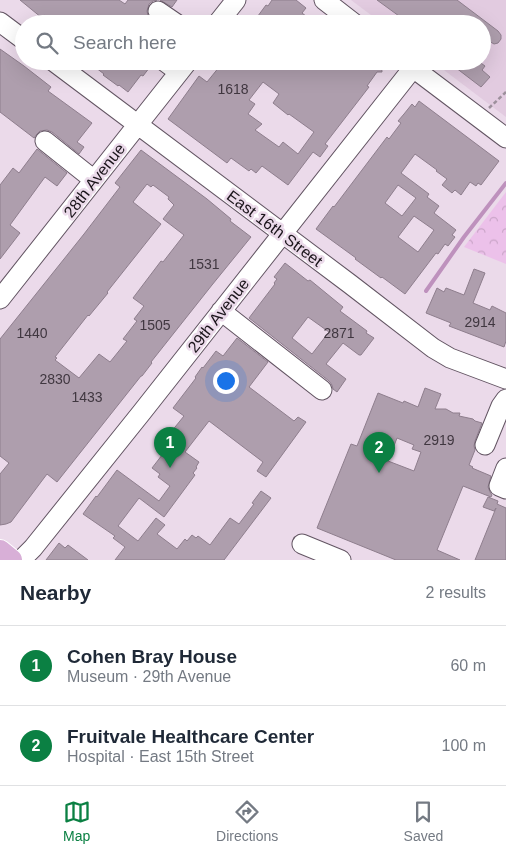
<!DOCTYPE html>
<html lang="en">
<head>
<meta charset="utf-8">
<style>
	body { margin:0; font-family:Helvetica,sans-serif; background:#f6f6f7; color:#1f2937 }
	.you { position:absolute; left:225px; top:380px; width:18px; height:18px; margin:-12px; border:4px solid #fff; border-radius:50%; background:#1a73e8; box-shadow:0 0 0 8px #1a73e833 }
	.badge { display:grid; place-items:center; width:32px; height:32px; border-radius:50%; background:#0b8043; color:#fff; font-size:16px; font-weight:700 }
	.pin { position:absolute; translate:-50% -41px; filter:drop-shadow(0 1px 2px #0008) }
	.pin::after { content:''; position:absolute; top:26px; width:18px; height:15px; background:inherit; clip-path:polygon(0 0,100% 0,50% 100%) }
	.list { margin:0; padding:0; list-style:none }
	h2 { display:flex; justify-content:space-between; align-items:center; height:65px; margin:0; padding:0 20px; font-size:21px }
	h2 small { font-size:16px; font-weight:400; color:#747a83 }
	.list li { display:grid; grid-template-columns:32px 1fr auto; gap:15px; align-items:center; box-sizing:border-box; height:80px; padding:0 20px; border-top:1px solid #e0e1e3 }
	.list b { display:block; font-size:19px; white-space:nowrap }
	.list p { margin:0; font-size:16px; white-space:nowrap; color:#747a83 }
	.list em { font-size:16px; font-style:normal; color:#747a83 }
	.icon { flex:none; width:28px; height:28px; fill:none; stroke:currentColor; stroke-width:2; stroke-linecap:round; stroke-linejoin:round }
	.map { position:relative; flex:none; width:506px; height:560px; overflow:hidden }
	.search { position:absolute; background:#fff; box-shadow:0 5px 20px #0002; left:15px; right:15px; top:15px; height:55px; display:flex; align-items:center; gap:12px; box-sizing:border-box; padding:0 18px; border-radius:28px; color:#747a83; font-size:19px }
	.sheet { height:225px; background:#fff }
	nav { display:flex; justify-content:space-around; align-items:center; box-sizing:border-box; height:70px; border-top:1px solid #e0e1e3; background:#fff; font-size:14px; color:#747a83 }
	nav a { display:grid; justify-items:center; gap:2px }
	nav .on { color:#0b8043 }
	.map>svg:first-child { display:block }
	.built { fill:#e2cbe0 }
	.forest { fill:url(#forest-crowns) }
	.lines { fill:none; stroke-linecap:round; stroke-linejoin:round }
	.stream { stroke:#be91bd; stroke-width:4 }
	.building { fill:#ae9ead; stroke:#8e7e8d; fill-rule:evenodd }
	.minor-casing { stroke:#625462; stroke-width:21 }
	.major-casing { stroke:#fff; stroke-width:24 }
	.path { stroke:#9d909c; stroke-width:2.5; stroke-dasharray:4 2.5; stroke-linecap:butt }
	.minor { stroke:#fff; stroke-width:19 }
	.major { stroke:#d8afd7; stroke-width:22 }
	.labels { text-anchor:middle; stroke-width:5; stroke-linejoin:round; paint-order:stroke }
	.number-label { font-size:14px; fill:#403740 }
	.street-label { font-size:16px; fill:#1b151b; stroke:#ebdaea }
</style>
</head>
<body>
<div class="map">
<svg width="506" height="560" viewBox="0 0 506 560">
	<defs>
		<pattern id="forest-crowns" width="20" height="18" patternUnits="userSpaceOnUse" patternTransform="scale(1.25)"><rect width="20" height="18" fill="#ecc1ea"/><path d="M2 6a3 3 0 1 1 6 0M12 15a3 3 0 1 1 6 0" fill="none" stroke="#caa5c8"/></pattern>
	</defs>
	<rect width="100%" height="100%" fill="#ebdaea"/>
	<path class="built" d="M 351,0 L 506,0 L 506,117 L 432,61 L 482,61 L 482,24 L 383,24 Z"/>
	<path class="forest" d="M 506,192 L 506,264 L 464,247 Z"/>
	<g class="lines">
		<path class="stream" d="M 426,291 L 464,237 L 506,183"/>
	</g>
	<path class="building" d="M 20,0 L 119,0 L 125,4 L 128,0 L 157,0 L 153,1 L 149,4 L 147,11 L 148,16 L 157,24 L 55,24 L 44,15 L 42,18 Z
		M 160,0 L 177,0 L 172,7 Z
		M 272,0 L 296,0 L 306,8 L 302,13 L 316,24 L 252,24 L 266,5 L 268,6 Z
		M 377,0 L 457,0 L 498,31 L 501,35 L 501,39 L 498,43 L 494,44 L 482,37 L 482,24 L 410,24 Z
		M 0,49 L 24,66 L 51,87 L 48,91 L 92,123 L 77,142 L 84,147 L 79,154 L 52,132 L 47,130 L 40,131 L 37,134 L 34,138 L 0,112 Z
		M 87,61 L 153,61 L 153,63 L 143,76 L 141,75 L 128,92 L 119,85 L 118,86 L 103,75 L 104,74 Z
		M 224,61 L 277,61 L 286,68 L 291,61 L 381,61 L 382,72 L 377,72 L 367,86 L 369,87 L 325,144 L 328,146 L 320,157 L 313,152 L 288,185 L 262,166 L 256,173 L 251,169 L 249,171 L 231,158 L 227,163 L 168,119 L 199,76 L 207,82 ZM 263,82 L 279,94 L 273,103 L 288,115 L 289,114 L 314,132 L 298,154 L 283,142 L 279,147 L 255,130 L 262,124 L 248,114 L 255,104 L 249,100 Z
		M 447,61 L 478,61 L 485,66 L 482,70 L 490,77 L 481,87 Z
		M 419,101 L 499,161 L 481,185 L 478,183 L 476,186 L 470,182 L 461,195 L 455,190 L 452,193 L 442,185 L 447,179 L 436,171 L 437,170 L 415,154 L 401,173 L 429,194 L 427,197 L 439,206 L 434,213 L 456,230 L 452,235 L 455,237 L 448,246 L 445,244 L 438,254 L 436,253 L 405,294 L 382,277 L 381,278 L 355,259 L 356,258 L 316,229 L 333,206 L 334,207 L 387,137 L 389,139 L 401,123 L 398,121 L 404,114 L 412,104 L 415,107 ZM 398,185 L 416,198 L 402,216 L 385,203 ZM 414,216 L 434,230 L 418,252 L 398,237 Z
		M 37,149 L 67,173 L 57,186 L 45,177 L 10,225 L 20,233 L 0,259 L 0,185 L 13,168 L 19,173 Z
		M 141,150 L 207,199 L 231,219 L 230,221 L 251,237 L 212,285 L 151,362 L 152,363 L 142,376 L 141,376 L 57,482 L 47,474 L 11,522 L 6,524 L 0,525 L 0,474 L 9,463 L 0,456 L 0,339 L 84,234 L 120,187 L 115,183 ZM 147,184 L 151,187 L 153,185 L 169,197 L 168,199 L 174,205 L 163,219 L 184,235 L 163,262 L 161,261 L 133,298 L 144,306 L 134,319 L 137,321 L 123,339 L 127,341 L 110,362 L 99,354 L 79,378 L 55,360 L 57,358 L 55,357 L 88,315 L 89,316 L 108,293 L 107,292 L 161,224 L 133,202 Z
		M 285,263 L 308,281 L 310,280 L 343,307 L 340,311 L 367,331 L 366,333 L 374,338 L 361,355 L 359,355 L 343,343 L 326,364 L 346,379 L 337,392 L 333,389 L 332,385 L 329,381 L 249,318 L 275,284 L 274,283 L 277,279 L 274,277 ZM 308,317 L 329,332 L 312,354 L 292,338 Z
		M 474,269 L 485,273 L 473,303 L 490,310 L 492,306 L 506,313 L 506,341 L 504,347 L 449,326 L 451,323 L 426,313 L 437,288 L 444,292 L 446,288 L 464,295 Z
		M 237,338 L 268,362 L 249,387 L 294,421 L 298,417 L 306,422 L 266,477 L 257,471 L 263,462 L 209,421 L 185,452 L 199,462 L 196,467 L 197,468 L 193,473 L 195,475 L 164,517 L 139,498 L 118,526 L 138,541 L 156,518 L 165,525 L 157,534 L 177,549 L 185,539 L 187,541 L 192,535 L 196,538 L 198,536 L 210,545 L 230,518 L 239,524 L 254,504 L 252,503 L 261,491 L 271,498 L 224,560 L 115,560 L 125,547 L 113,538 L 115,536 L 83,514 L 96,496 L 97,497 L 117,470 L 159,501 L 170,486 L 158,477 L 160,474 L 152,468 L 176,437 L 171,432 L 184,416 L 173,408 L 196,378 L 195,377 L 202,367 L 203,368 L 216,351 L 223,356 Z
		M 425,388 L 441,394 L 435,409 L 446,409 L 453,413 L 460,413 L 459,416 L 473,419 L 475,421 L 482,423 L 475,441 L 474,446 L 475,450 L 469,465 L 473,467 L 472,468 L 491,476 L 488,487 L 490,492 L 492,495 L 491,497 L 463,486 L 437,550 L 460,560 L 396,560 L 317,528 L 351,444 L 357,446 L 378,393 L 403,403 L 404,401 L 418,407 ZM 397,438 L 414,445 L 412,449 L 421,452 L 414,471 L 388,461 Z
		M 488,497 L 498,501 L 497,504 L 506,508 L 506,560 L 475,560 L 496,508 L 494,511 L 483,507 Z
		M 59,543 L 65,548 L 68,545 L 88,560 L 46,560 Z"/>
	<g class="lines">
		<g class="minor-casing">
			<path id="minor" d="M 324,0 L 355,24
				M 158,11 L 177,24
				M 0,22 L 24,40
				M 217,24 L 236,0
				M 53,61 L 350,284 L 433,348 L 450,358 L 506,379
				M 164,61 L 179,72
				M 404,61 L 506,138
				M 45,141 L 94,180
				M 0,299 L 188,61
				M 221,311 L 322,390
				M 485,445 L 501,406 L 506,399
				M 506,468 L 499,486 L 506,489
				M 302,544 L 341,560
				M 21,560 L 33,548 L 142,412 L 413,68"/>
		</g>
		<g class="major-casing">
			<path id="major" d="M 0,551 L 11,560"/>
		</g>
		<path class="path" d="M 489,108 L 506,92"/>
		<use href="#minor" class="minor"/>
		<use href="#major" class="major"/>
	</g>
	<g class="labels">
		<g class="number-label">
			<text x="233" y="94">1618</text>
			<text x="204" y="269">1531</text>
			<text x="480" y="327">2914</text>
			<text x="155" y="330">1505</text>
			<text x="32" y="338">1440</text>
			<text x="339" y="338">2871</text>
			<text x="55" y="384">2830</text>
			<text x="87" y="402">1433</text>
			<text x="439" y="445">2919</text>
		</g>
		<g class="street-label">
			<text transform="translate(94 180) rotate(-52)" y="6">28th Avenue</text>
			<text transform="translate(275 228) rotate(37)" y="6">East 16th Street</text>
			<text transform="translate(218 315) rotate(-52)" y="6">29th Avenue</text>
		</g>
	</g>
</svg>
<div class="you"></div>
<div class="pin badge" style="left:170px;top:468px">1</div>
<div class="pin badge" style="left:379px;top:473px">2</div>
<div class="search"><svg class="icon" aria-label="search" viewBox="0 0 24 24"><circle cx="10" cy="10" r="6"/><path d="M15 15l6 6"/></svg>Search here</div>
</div>
<section class="sheet">
<h2>Nearby<small>2 results</small></h2>
<ul class="list">
<li><span class="badge">1</span><div><b>Cohen Bray House</b><p>Museum · 29th Avenue</p></div><em>60 m</em></li>
<li><span class="badge">2</span><div><b>Fruitvale Healthcare Center</b><p>Hospital · East 15th Street</p></div><em>100 m</em></li>
</ul>
</section>
<nav>
<a class="on"><svg class="icon" aria-label="map" viewBox="0 0 24 24"><path d="M3 6l6-2 6 2 6-2v14l-6 2-6-2-6 2zM9 4v14M15 6v14"/></svg>Map</a>
<a><svg class="icon" aria-label="directions" viewBox="0 0 24 24"><path d="M12 3l9 9-9 9-9-9zM9 14v-3h6M13 9l2 2-2 2"/></svg>Directions</a>
<a><svg class="icon" aria-label="saved" viewBox="0 0 24 24"><path d="M7 4h10v16l-5-4-5 4z"/></svg>Saved</a>
</nav>
</body>
</html>
